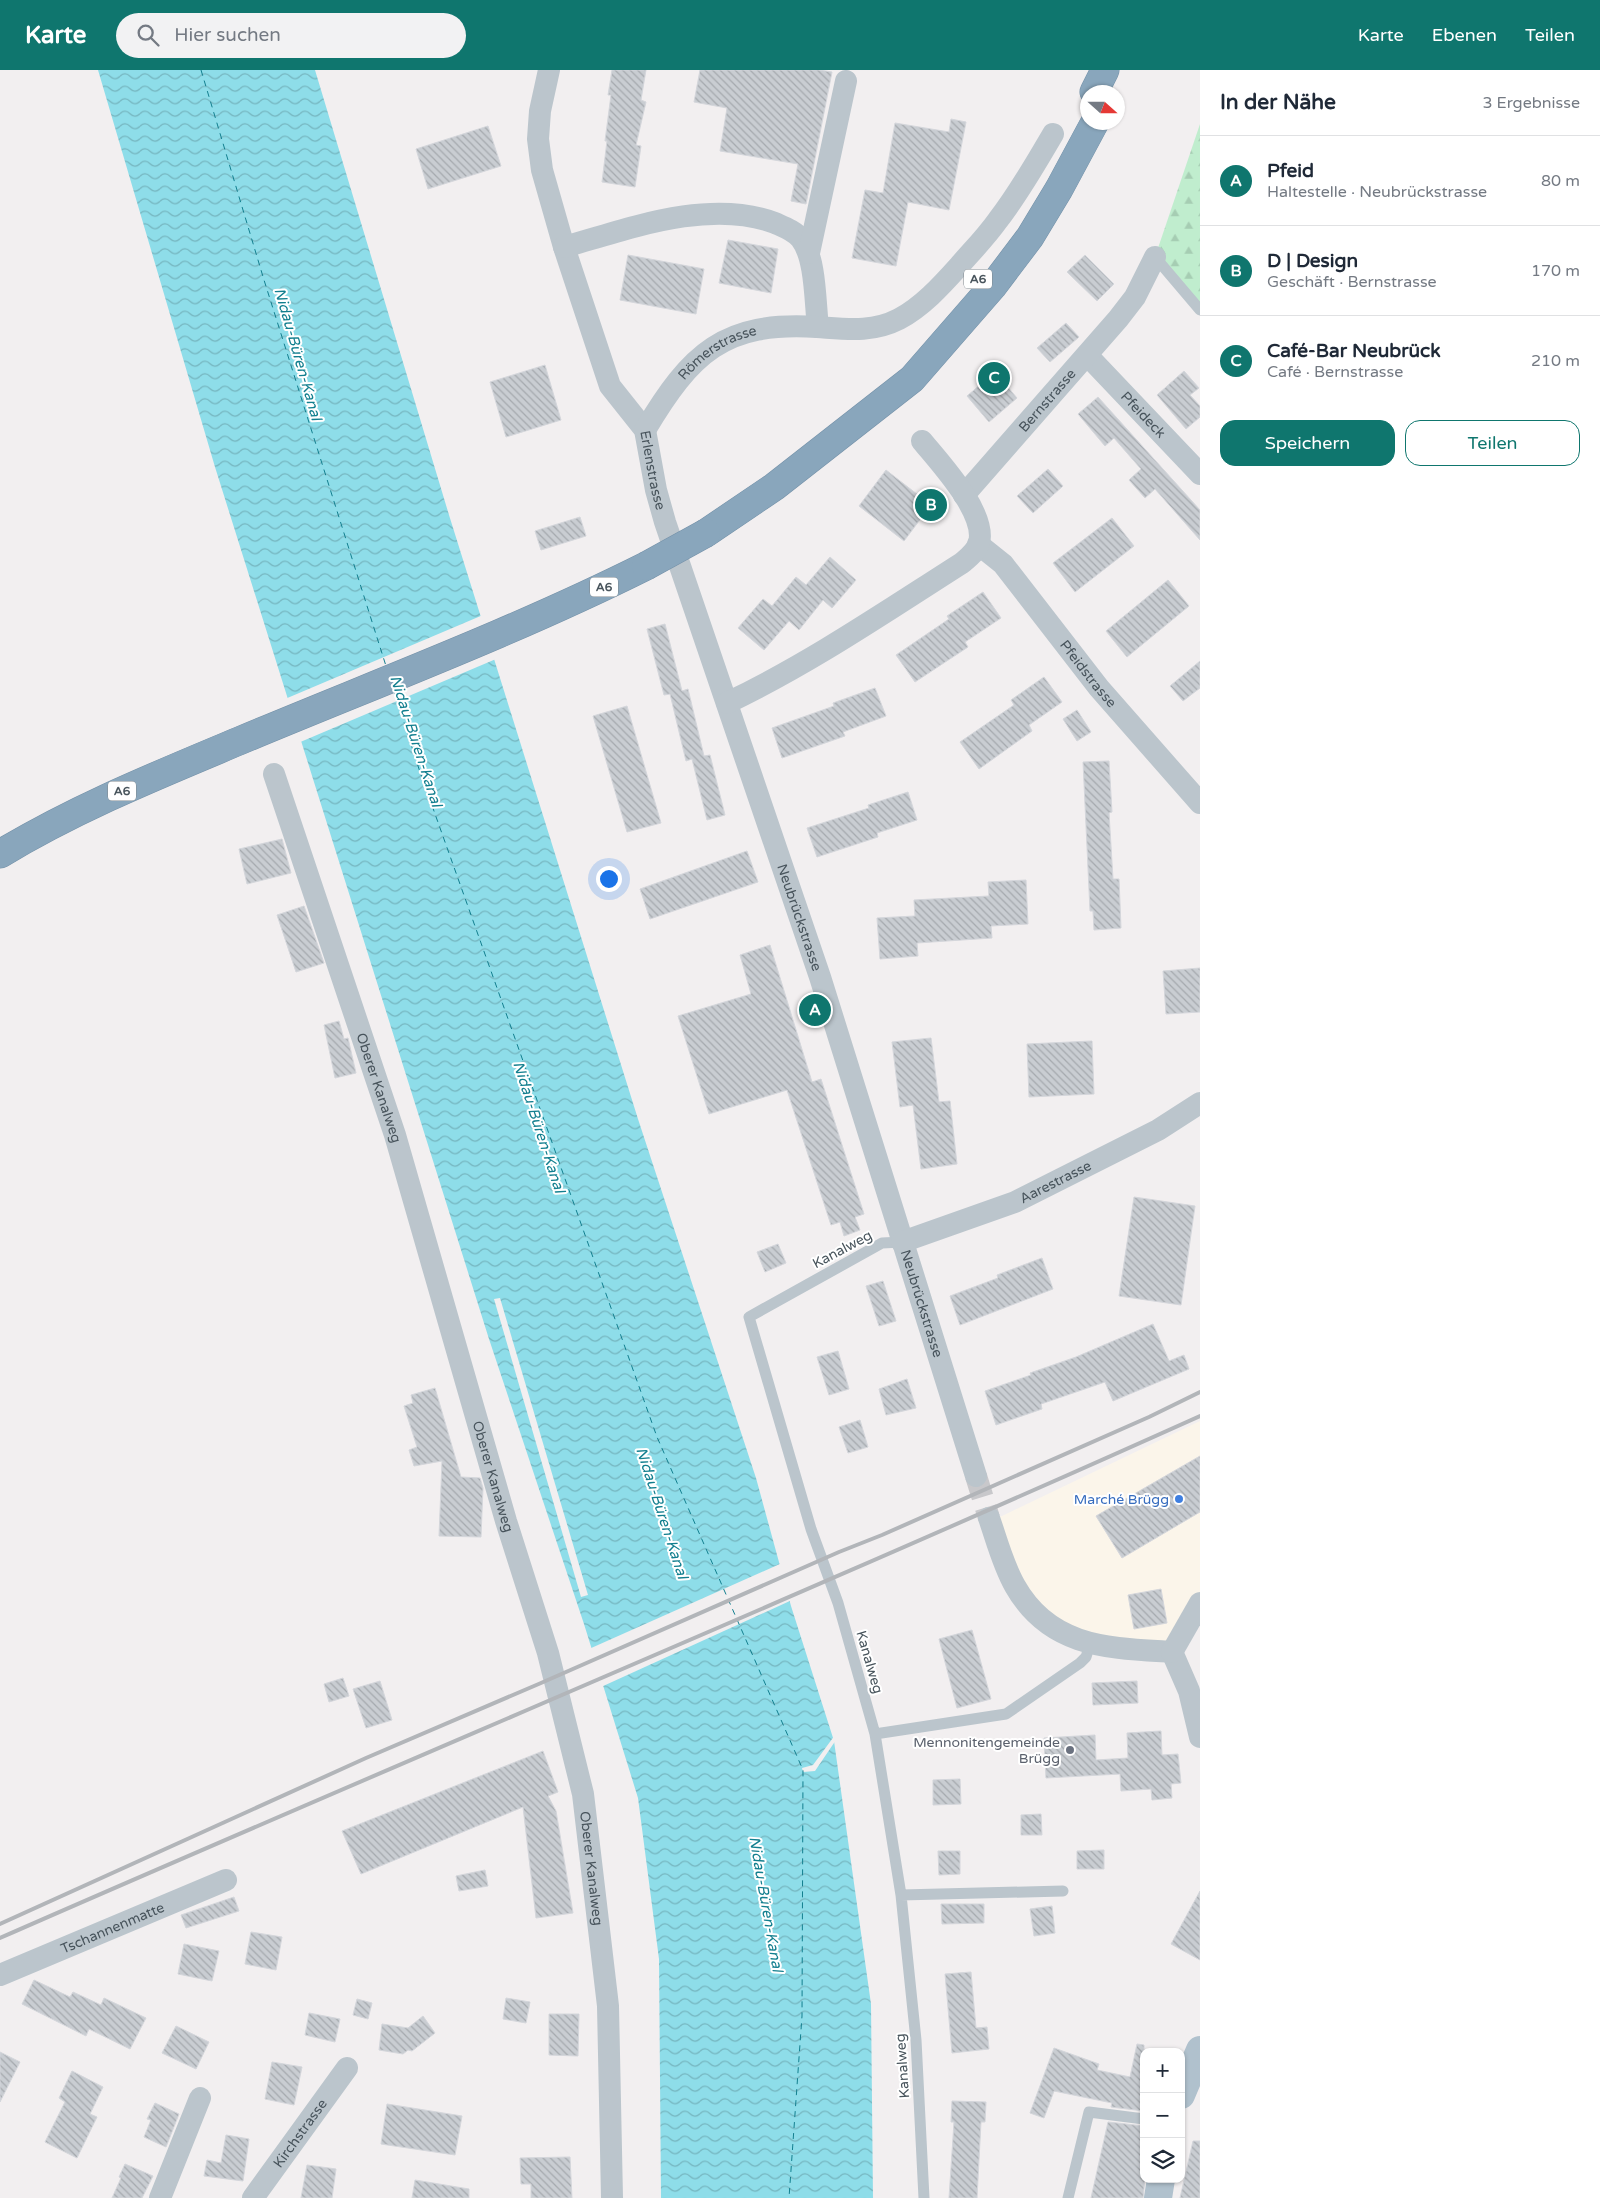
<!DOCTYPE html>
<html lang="de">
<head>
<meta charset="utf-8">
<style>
	body { margin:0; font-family:"Varela Round",sans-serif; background:#f2f2f3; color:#1f2937 }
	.controls { position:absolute; right:15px; bottom:15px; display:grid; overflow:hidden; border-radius:10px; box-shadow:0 1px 4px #0004 }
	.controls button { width:45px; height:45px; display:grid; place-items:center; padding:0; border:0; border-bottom:1px solid #e0e1e3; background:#fff; color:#1f2937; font:25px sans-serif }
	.compass { position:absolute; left:1080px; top:15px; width:45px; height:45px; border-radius:50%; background:#fff; box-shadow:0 1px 4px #0004; rotate:111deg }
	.you { position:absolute; left:608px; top:808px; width:18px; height:18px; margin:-12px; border:4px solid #fff; border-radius:50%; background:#1a73e8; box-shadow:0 0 0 8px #1a73e833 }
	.badge { display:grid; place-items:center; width:32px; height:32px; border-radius:50%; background:#0f766e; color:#fff; font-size:16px; font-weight:700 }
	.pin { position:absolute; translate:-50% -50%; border:2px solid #fff; box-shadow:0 1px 5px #0006 }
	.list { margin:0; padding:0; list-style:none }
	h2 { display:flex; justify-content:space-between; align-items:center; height:65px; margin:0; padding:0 20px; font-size:21px }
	h2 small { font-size:16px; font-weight:400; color:#747a83 }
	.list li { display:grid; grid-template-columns:32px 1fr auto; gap:15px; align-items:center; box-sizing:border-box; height:90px; padding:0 20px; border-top:1px solid #e0e1e3 }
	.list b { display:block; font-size:19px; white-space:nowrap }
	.list p { margin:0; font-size:16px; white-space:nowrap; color:#747a83 }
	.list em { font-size:16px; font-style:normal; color:#747a83 }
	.actions { display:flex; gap:10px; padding:15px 20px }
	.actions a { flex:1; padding:11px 0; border:1px solid #0f766e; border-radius:15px; text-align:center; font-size:18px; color:#0f766e }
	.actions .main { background:#0f766e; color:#fff }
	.icon { flex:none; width:28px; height:28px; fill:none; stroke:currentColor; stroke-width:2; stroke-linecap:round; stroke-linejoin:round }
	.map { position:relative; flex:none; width:1200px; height:2128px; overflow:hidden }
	header { display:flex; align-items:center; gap:30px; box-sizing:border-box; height:70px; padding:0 25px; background:#0f766e; color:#fff }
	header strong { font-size:24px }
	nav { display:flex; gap:28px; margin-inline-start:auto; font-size:18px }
	.search { width:350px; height:45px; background:#f2f2f3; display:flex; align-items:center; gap:12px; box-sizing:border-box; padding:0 18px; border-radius:28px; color:#747a83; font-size:19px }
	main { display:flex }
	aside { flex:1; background:#fff }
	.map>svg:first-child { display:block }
	.commercial { fill:#fbf5ea }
	.forest { fill:url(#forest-firs) }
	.water { fill:url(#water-waves) }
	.pier { fill:#f2eff0 }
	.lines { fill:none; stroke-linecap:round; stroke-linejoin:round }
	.ferry { stroke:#127f8f; stroke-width:1; stroke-dasharray:6 5; stroke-linecap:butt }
	.building { fill:url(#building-back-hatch); stroke:#d4d6db }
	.street-tunnel { stroke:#c8c8cb; stroke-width:22; stroke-dasharray:22 11; stroke-linecap:butt }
	.highway-casing { stroke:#7491a8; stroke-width:29 }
	.lane { stroke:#bbc5cc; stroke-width:11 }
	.street { stroke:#bbc5cc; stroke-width:22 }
	.primary { stroke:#b0c1cd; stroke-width:28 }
	.highway { stroke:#89a6bc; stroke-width:28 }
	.rail { stroke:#b2b5b9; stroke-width:4 }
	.highway-bridge-casing { stroke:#7491a8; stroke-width:29; stroke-linecap:butt }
	.highway-bridge { stroke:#89a6bc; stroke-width:28 }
	.shop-dot { fill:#3f7fe0; stroke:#fff; stroke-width:2 }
	.worship-dot { fill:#6b7280; stroke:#fff; stroke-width:2 }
	.labels { text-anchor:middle; stroke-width:4; stroke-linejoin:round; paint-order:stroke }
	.shield { fill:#fff; stroke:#7f878d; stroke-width:1 }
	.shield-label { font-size:12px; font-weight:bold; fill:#48545c }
	.street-label { font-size:14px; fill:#48545c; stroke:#fff }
	.shop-label { font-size:14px; fill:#366cbe; stroke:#fff; text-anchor:end }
	.worship-label { font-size:14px; fill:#5b616d; stroke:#fff; text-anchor:end }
	.water-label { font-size:15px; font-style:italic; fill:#127f8f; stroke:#fff }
</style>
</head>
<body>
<header>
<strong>Karte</strong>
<div class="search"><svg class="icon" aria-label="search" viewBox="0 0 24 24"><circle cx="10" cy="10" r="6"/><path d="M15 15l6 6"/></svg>Hier suchen</div>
<nav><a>Karte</a><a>Ebenen</a><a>Teilen</a></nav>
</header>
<main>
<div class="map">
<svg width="1200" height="2128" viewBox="0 0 1200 2128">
	<defs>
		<pattern id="forest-firs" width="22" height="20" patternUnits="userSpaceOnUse" patternTransform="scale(1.25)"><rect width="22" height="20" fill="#c0edce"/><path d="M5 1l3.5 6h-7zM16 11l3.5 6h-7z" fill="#a6cdb3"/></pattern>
		<pattern id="water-waves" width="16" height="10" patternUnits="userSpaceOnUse" patternTransform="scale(1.25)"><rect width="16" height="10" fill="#8edde9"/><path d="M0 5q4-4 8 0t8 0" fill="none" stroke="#76b6c0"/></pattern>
		<pattern id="building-back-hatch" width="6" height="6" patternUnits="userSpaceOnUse" patternTransform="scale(1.25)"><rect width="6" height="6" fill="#c9cdd2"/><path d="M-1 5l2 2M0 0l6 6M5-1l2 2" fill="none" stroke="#a5a9ae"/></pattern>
	</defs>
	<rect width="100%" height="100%" fill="#f2eff0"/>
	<path class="commercial" d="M 1200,1351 L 1200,1533 L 1172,1582 L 1133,1580 L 1042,1548 L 989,1448 L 1002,1446 Z"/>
	<path class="forest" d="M 1200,54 L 1200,240 L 1155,187 Z"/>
	<path class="water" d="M 98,0 L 315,0 L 449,445 L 638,1049 L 756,1408 L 791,1536 L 834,1671 L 871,1934 L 873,2128 L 661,2128 L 659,1889 L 638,1728 L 584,1554 L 489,1269 L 215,397 Z"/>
	<path class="pier" d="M 483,545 L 496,589 L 298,673 L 285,629 Z
		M 500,1228 L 588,1525 L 581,1527 L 494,1229 Z
		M 782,1493 L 792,1530 L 601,1617 L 589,1579 Z
		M 835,1665 L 836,1670 L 815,1701 L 803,1702 L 802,1698 L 813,1695 Z"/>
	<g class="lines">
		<path class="ferry" d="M 201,0 L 264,210 L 386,596
			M 394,621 L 419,699 L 657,1367 L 803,1700 L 802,1946 L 789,2128"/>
	</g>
	<path class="building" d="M 612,0 L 646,0 L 641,30 L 646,32 L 636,75 L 641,76 L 635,117 L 602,112 L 607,71 L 605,71 L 611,25 L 608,25 Z
		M 700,0 L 819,0 L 832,2 L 806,134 L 791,131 L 798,94 L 720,81 L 727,38 L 694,32 Z
		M 951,49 L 966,52 L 949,140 L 908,132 L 896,196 L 852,188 L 865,120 L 883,123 L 895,53 L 949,62 Z
		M 488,56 L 501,96 L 428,119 L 416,79 Z
		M 728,170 L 778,179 L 771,223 L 719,213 Z
		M 628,185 L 704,199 L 696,244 L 620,230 Z
		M 1085,185 L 1114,214 L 1097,231 L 1067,202 Z
		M 1066,253 L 1079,267 L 1050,292 L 1037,278 Z
		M 545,295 L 561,350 L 506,367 L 490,312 Z
		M 1184,301 L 1199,318 L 1190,325 L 1200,336 L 1200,347 L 1186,359 L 1157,325 Z
		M 995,302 L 1017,328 L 989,352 L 967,326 Z
		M 1098,327 L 1200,440 L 1200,470 L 1155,419 L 1145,428 L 1129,410 L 1141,399 L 1114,368 L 1105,376 L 1078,344 Z
		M 1048,399 L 1063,416 L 1033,443 L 1017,426 Z
		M 886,400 L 931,435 L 904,471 L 859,436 Z
		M 580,447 L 586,466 L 541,480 L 535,461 Z
		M 1112,448 L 1134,476 L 1075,522 L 1053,493 Z
		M 830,487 L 856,510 L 832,538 L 823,530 L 799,560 L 789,551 L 764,580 L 738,558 L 763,529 L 772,536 L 796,507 L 806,515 Z
		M 1168,510 L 1189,536 L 1127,587 L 1106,561 Z
		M 983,522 L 1001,548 L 965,572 L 968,577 L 915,612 L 896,585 L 949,549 L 947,546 Z
		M 665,554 L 682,621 L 688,619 L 704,686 L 710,685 L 725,745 L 707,750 L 692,689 L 686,691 L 670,624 L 664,625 L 647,559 Z
		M 1200,591 L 1200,618 L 1183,631 L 1170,616 Z
		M 1044,607 L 1062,632 L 1029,655 L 1032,661 L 979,699 L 960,672 L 1014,635 L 1011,630 Z
		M 875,618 L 886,646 L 843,662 L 845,666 L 782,688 L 772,658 L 834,636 L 833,633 Z
		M 627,636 L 661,753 L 627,762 L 593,646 Z
		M 1077,640 L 1091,662 L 1077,671 L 1063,649 Z
		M 1109,691 L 1112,742 L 1109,743 L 1113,809 L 1119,809 L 1121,858 L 1094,860 L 1093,841 L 1090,841 L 1083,692 Z
		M 908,722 L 917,750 L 877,763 L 878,767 L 817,787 L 807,758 L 869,738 L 868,735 Z
		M 282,769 L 291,803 L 247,814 L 239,779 Z
		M 747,781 L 758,812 L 650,849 L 640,819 Z
		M 1026,810 L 1028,854 L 991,856 L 992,868 L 917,873 L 918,886 L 880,889 L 877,848 L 915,846 L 914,830 L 989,826 L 988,812 Z
		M 304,836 L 324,893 L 296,902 L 277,845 Z
		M 770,875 L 812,1012 L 821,1009 L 864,1144 L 855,1147 L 860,1160 L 844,1166 L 840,1152 L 831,1155 L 787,1020 L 709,1044 L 678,946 L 751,924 L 740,885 Z
		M 1200,898 L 1200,942 L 1166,944 L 1163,901 Z
		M 339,951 L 344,969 L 348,968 L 356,1003 L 335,1008 L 324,955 Z
		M 931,968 L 939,1032 L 950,1031 L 957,1094 L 921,1099 L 913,1035 L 900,1037 L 892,972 Z
		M 1092,971 L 1094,1024 L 1029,1027 L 1027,974 Z
		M 1134,1127 L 1195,1136 L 1181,1235 L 1119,1226 Z
		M 778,1174 L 786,1193 L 765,1202 L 757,1182 Z
		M 1042,1188 L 1053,1219 L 960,1255 L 950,1226 L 998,1208 L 997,1205 Z
		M 883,1211 L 896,1251 L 879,1256 L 866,1216 Z
		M 1153,1254 L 1169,1291 L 1184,1285 L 1189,1299 L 1113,1331 L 1105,1312 L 1041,1334 L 1042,1339 L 996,1355 L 985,1321 L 1031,1305 L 1030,1303 L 1076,1287 Z
		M 838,1281 L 849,1319 L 829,1325 L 817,1287 Z
		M 907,1309 L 916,1338 L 886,1345 L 879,1319 Z
		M 435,1318 L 461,1407 L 480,1408 L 483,1418 L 481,1467 L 439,1466 L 442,1391 L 414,1396 L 409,1380 L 417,1377 L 404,1336 L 413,1333 L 411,1325 Z
		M 860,1350 L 868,1377 L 848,1383 L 839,1357 Z
		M 1200,1386 L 1200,1442 L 1122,1488 L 1096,1446 Z
		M 1161,1519 L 1167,1553 L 1134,1559 L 1128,1525 Z
		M 972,1560 L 991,1629 L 957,1638 L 939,1569 Z
		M 343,1608 L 349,1626 L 329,1632 L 324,1614 Z
		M 380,1611 L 392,1650 L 366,1658 L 353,1619 Z
		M 1137,1611 L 1138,1633 L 1093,1635 L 1092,1613 Z
		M 1161,1661 L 1162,1685 L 1178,1684 L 1181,1713 L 1171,1714 L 1172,1728 L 1152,1730 L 1151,1719 L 1121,1721 L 1120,1704 L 1046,1708 L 1044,1668 L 1095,1665 L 1096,1690 L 1128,1688 L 1127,1663 Z
		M 543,1681 L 558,1722 L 548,1726 L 556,1741 L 573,1843 L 536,1848 L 523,1737 L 361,1804 L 342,1761 Z
		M 960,1709 L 961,1734 L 933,1735 L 933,1710 Z
		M 1041,1744 L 1042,1765 L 1021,1765 L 1021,1745 Z
		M 1104,1780 L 1104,1799 L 1077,1799 L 1077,1781 Z
		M 938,1781 L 960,1781 L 960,1804 L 939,1805 Z
		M 485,1800 L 488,1816 L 459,1821 L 456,1806 Z
		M 1200,1821 L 1200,1890 L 1171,1874 Z
		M 234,1827 L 239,1841 L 186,1858 L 181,1845 Z
		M 941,1834 L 984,1834 L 984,1853 L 942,1854 Z
		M 1052,1836 L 1055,1863 L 1034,1866 L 1030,1839 Z
		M 251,1862 L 282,1867 L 276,1900 L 245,1894 Z
		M 184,1874 L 219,1881 L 212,1911 L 178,1904 Z
		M 971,1902 L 976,1958 L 987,1957 L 989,1979 L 952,1983 L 945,1904 Z
		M 34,1910 L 70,1927 L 73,1922 L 101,1935 L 104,1928 L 146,1948 L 130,1979 L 89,1959 L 86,1966 L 22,1934 Z
		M 506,1928 L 530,1932 L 526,1953 L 503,1949 Z
		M 357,1929 L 372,1933 L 368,1949 L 353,1945 Z
		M 309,1943 L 340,1949 L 335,1972 L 305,1965 Z
		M 549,1944 L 579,1944 L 578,1986 L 549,1985 Z
		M 423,1946 L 435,1963 L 412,1981 L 408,1980 L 403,1984 L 379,1980 L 382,1954 L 408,1958 Z
		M 176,1956 L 209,1972 L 196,1999 L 162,1983 Z
		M 1137,1974 L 1144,1975 L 1144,2041 L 1111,2037 L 1112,2033 L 1054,2021 L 1044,2048 L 1030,2043 L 1054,1978 L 1099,1994 L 1097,2000 L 1130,2007 Z
		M 0,1982 L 20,1992 L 0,2032 Z
		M 272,1992 L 302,1997 L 294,2035 L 265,2029 Z
		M 72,2001 L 103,2017 L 90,2044 L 97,2047 L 77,2088 L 45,2072 L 65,2032 L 59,2028 Z
		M 952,2031 L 986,2032 L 985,2052 L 981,2052 L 977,2128 L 949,2128 L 954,2052 L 951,2052 Z
		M 155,2033 L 179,2044 L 166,2077 L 144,2067 L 151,2050 L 147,2049 Z
		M 387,2034 L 462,2046 L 455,2085 L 381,2074 Z
		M 1108,2052 L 1144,2056 L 1145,2109 L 1143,2128 L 1091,2128 Z
		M 226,2065 L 249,2069 L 243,2111 L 204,2106 L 207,2090 L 221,2093 Z
		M 1193,2071 L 1200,2071 L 1200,2128 L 1180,2128 Z
		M 570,2087 L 572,2128 L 531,2128 L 531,2114 L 521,2114 L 520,2088 Z
		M 125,2094 L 153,2106 L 142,2128 L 112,2128 L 121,2108 L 119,2107 Z
		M 307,2095 L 336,2099 L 332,2128 L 301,2128 Z
		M 415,2110 L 469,2119 L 469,2128 L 412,2128 Z"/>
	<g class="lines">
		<path class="street-tunnel" d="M 976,1406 L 989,1448"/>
		<g class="highway-casing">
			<path id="highway" d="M 1094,22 L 1105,0
				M 706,463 L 774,417 L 912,309 L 993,216 L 1030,167 L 1059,119 L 1095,52
				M 0,784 C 76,738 158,705 239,671 C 375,614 514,562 646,496"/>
		</g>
		<path class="lane" d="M 1155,187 L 1200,240
			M 902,1172 L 882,1173 L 749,1247 L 811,1459 L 838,1533 L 875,1664 L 901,1825 L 916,1970 L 924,2128
			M 875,1664 L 1006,1644 L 1080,1593 L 1086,1587 L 1090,1574
			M 901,1825 L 1063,1821
			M 1068,2128 L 1089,2042 L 1144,2049"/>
		<g class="street">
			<path id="s1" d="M 549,0 L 540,41 L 538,69 L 542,100 L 564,177 L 610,316 L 645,360 L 656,420 L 665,452 L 820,907 L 976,1406"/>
			<path d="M 564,177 C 628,159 709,128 775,153 C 784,157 795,161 801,169 C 816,188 815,233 818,257"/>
			<path d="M 809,183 L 846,11"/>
			<path id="s2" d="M 1087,285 L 1200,404"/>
			<path id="s3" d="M 645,360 C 691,283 724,251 817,257 C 846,259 872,263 899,249 C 922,237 941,216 959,196 C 972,181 986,167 998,150 C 1019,123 1036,93 1053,64"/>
			<path id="s4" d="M 964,425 L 1118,249 L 1135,227 L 1155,187"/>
			<path id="s5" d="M 978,474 L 1003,494 L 1099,618 L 1200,733"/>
			<path d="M 727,633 C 809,594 885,542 962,493 C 969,487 976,482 979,473 C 987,443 940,393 922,371"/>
			<path id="s6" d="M 274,704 L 395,1065 L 506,1451 L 548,1583 L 583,1724 L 608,1936 L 612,2128"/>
			<path id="s7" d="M 902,1172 L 1015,1132 L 1158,1060 L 1200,1033"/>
			<path d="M 989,1448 C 997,1471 1003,1495 1015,1516 C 1050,1578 1109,1578 1172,1582"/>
			<path d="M 1172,1582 L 1189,1621 L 1200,1667"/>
			<path d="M 1172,1582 L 1200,1533"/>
			<path id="s8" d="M 0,1905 L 226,1810"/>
			<path d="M 160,2128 L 200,2028"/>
			<path id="s9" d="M 253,2128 L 347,1998"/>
		</g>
		<path class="primary" d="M 1181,2025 L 1200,1980
			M 1158,2128 L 1161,2109"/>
		<use href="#highway" class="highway"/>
		<path class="rail" d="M 0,1854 L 366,1688 L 541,1613 L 839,1482 L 882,1465 L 1149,1347 L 1200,1322
			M 0,1868 C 399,1693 802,1525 1200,1346"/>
		<g class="highway-bridge-casing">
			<path id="highway-bridge" d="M 646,496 L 706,463"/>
		</g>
		<use href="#highway-bridge" class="highway-bridge"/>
	</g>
	<circle class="shop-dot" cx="1179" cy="1429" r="5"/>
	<circle class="worship-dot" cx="1070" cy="1680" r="5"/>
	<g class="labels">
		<g class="shield">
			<rect x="964" y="199.5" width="28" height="19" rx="4"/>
			<rect x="590" y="507.5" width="28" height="19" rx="4"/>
			<rect x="108" y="711.5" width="28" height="19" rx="4"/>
		</g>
		<g class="shield-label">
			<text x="978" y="213">A6</text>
			<text x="604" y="521">A6</text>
			<text x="122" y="725">A6</text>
		</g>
		<g class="street-label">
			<text dy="5" stroke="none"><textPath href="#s3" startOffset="109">Römerstrasse</textPath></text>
			<text dy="5" stroke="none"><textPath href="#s4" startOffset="126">Bernstrasse</textPath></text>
			<text dy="5" stroke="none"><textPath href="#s2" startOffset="82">Pfeideck</textPath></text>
			<text dy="5" stroke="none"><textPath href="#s1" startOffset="425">Erlenstrasse</textPath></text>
			<text dy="5" stroke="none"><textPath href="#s5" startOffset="171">Pfeidstrasse</textPath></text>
			<text dy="5" stroke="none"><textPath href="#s1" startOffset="896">Neubrückstrasse</textPath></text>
			<text dy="5" stroke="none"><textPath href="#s6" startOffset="331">Oberer Kanalweg</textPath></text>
			<text dy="5" stroke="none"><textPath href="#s7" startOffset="165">Aarestrasse</textPath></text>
			<text transform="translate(842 1179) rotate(-28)" y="5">Kanalweg</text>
			<text dy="5" stroke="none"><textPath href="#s1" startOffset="1301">Neubrückstrasse</textPath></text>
			<text dy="5" stroke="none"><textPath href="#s6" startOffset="736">Oberer Kanalweg</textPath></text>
			<text transform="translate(870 1592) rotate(74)" y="5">Kanalweg</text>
			<text dy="5" stroke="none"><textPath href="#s6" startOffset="1141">Oberer Kanalweg</textPath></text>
			<text dy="5" stroke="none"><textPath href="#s8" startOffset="122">Tschannenmatte</textPath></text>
			<text transform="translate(902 1996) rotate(-94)" y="5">Kanalweg</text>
			<text dy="5" stroke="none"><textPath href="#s9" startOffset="80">Kirchstrasse</textPath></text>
		</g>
		<g class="shop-label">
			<text x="1169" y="1434">Marché Brügg</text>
		</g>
		<g class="worship-label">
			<text x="1060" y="1677">Mennonitengemeinde<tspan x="1060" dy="16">Brügg</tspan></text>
		</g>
		<g class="water-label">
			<text transform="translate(298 284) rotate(74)" y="5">Nidau-Büren-Kanal</text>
			<text transform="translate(416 671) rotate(72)" y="5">Nidau-Büren-Kanal</text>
			<text transform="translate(539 1057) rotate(72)" y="5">Nidau-Büren-Kanal</text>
			<text transform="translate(662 1443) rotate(72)" y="5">Nidau-Büren-Kanal</text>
			<text transform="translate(766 1834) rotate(80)" y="5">Nidau-Büren-Kanal</text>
		</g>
	</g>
</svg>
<div class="controls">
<button>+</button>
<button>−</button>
<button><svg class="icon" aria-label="layers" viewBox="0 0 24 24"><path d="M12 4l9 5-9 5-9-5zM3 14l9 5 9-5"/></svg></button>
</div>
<svg class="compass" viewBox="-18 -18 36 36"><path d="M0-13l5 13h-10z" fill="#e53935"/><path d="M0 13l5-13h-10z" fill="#747a83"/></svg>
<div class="you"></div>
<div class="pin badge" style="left:815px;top:940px">A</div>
<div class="pin badge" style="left:931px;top:435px">B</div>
<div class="pin badge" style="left:994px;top:308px">C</div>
</div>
<aside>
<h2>In der Nähe<small>3 Ergebnisse</small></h2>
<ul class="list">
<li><span class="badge">A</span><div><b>Pfeid</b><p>Haltestelle · Neubrückstrasse</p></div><em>80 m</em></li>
<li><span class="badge">B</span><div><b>D | Design</b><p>Geschäft · Bernstrasse</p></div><em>170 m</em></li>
<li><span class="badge">C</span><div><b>Café-Bar Neubrück</b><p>Café · Bernstrasse</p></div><em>210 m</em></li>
</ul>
<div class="actions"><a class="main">Speichern</a><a>Teilen</a></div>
</aside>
</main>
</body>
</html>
